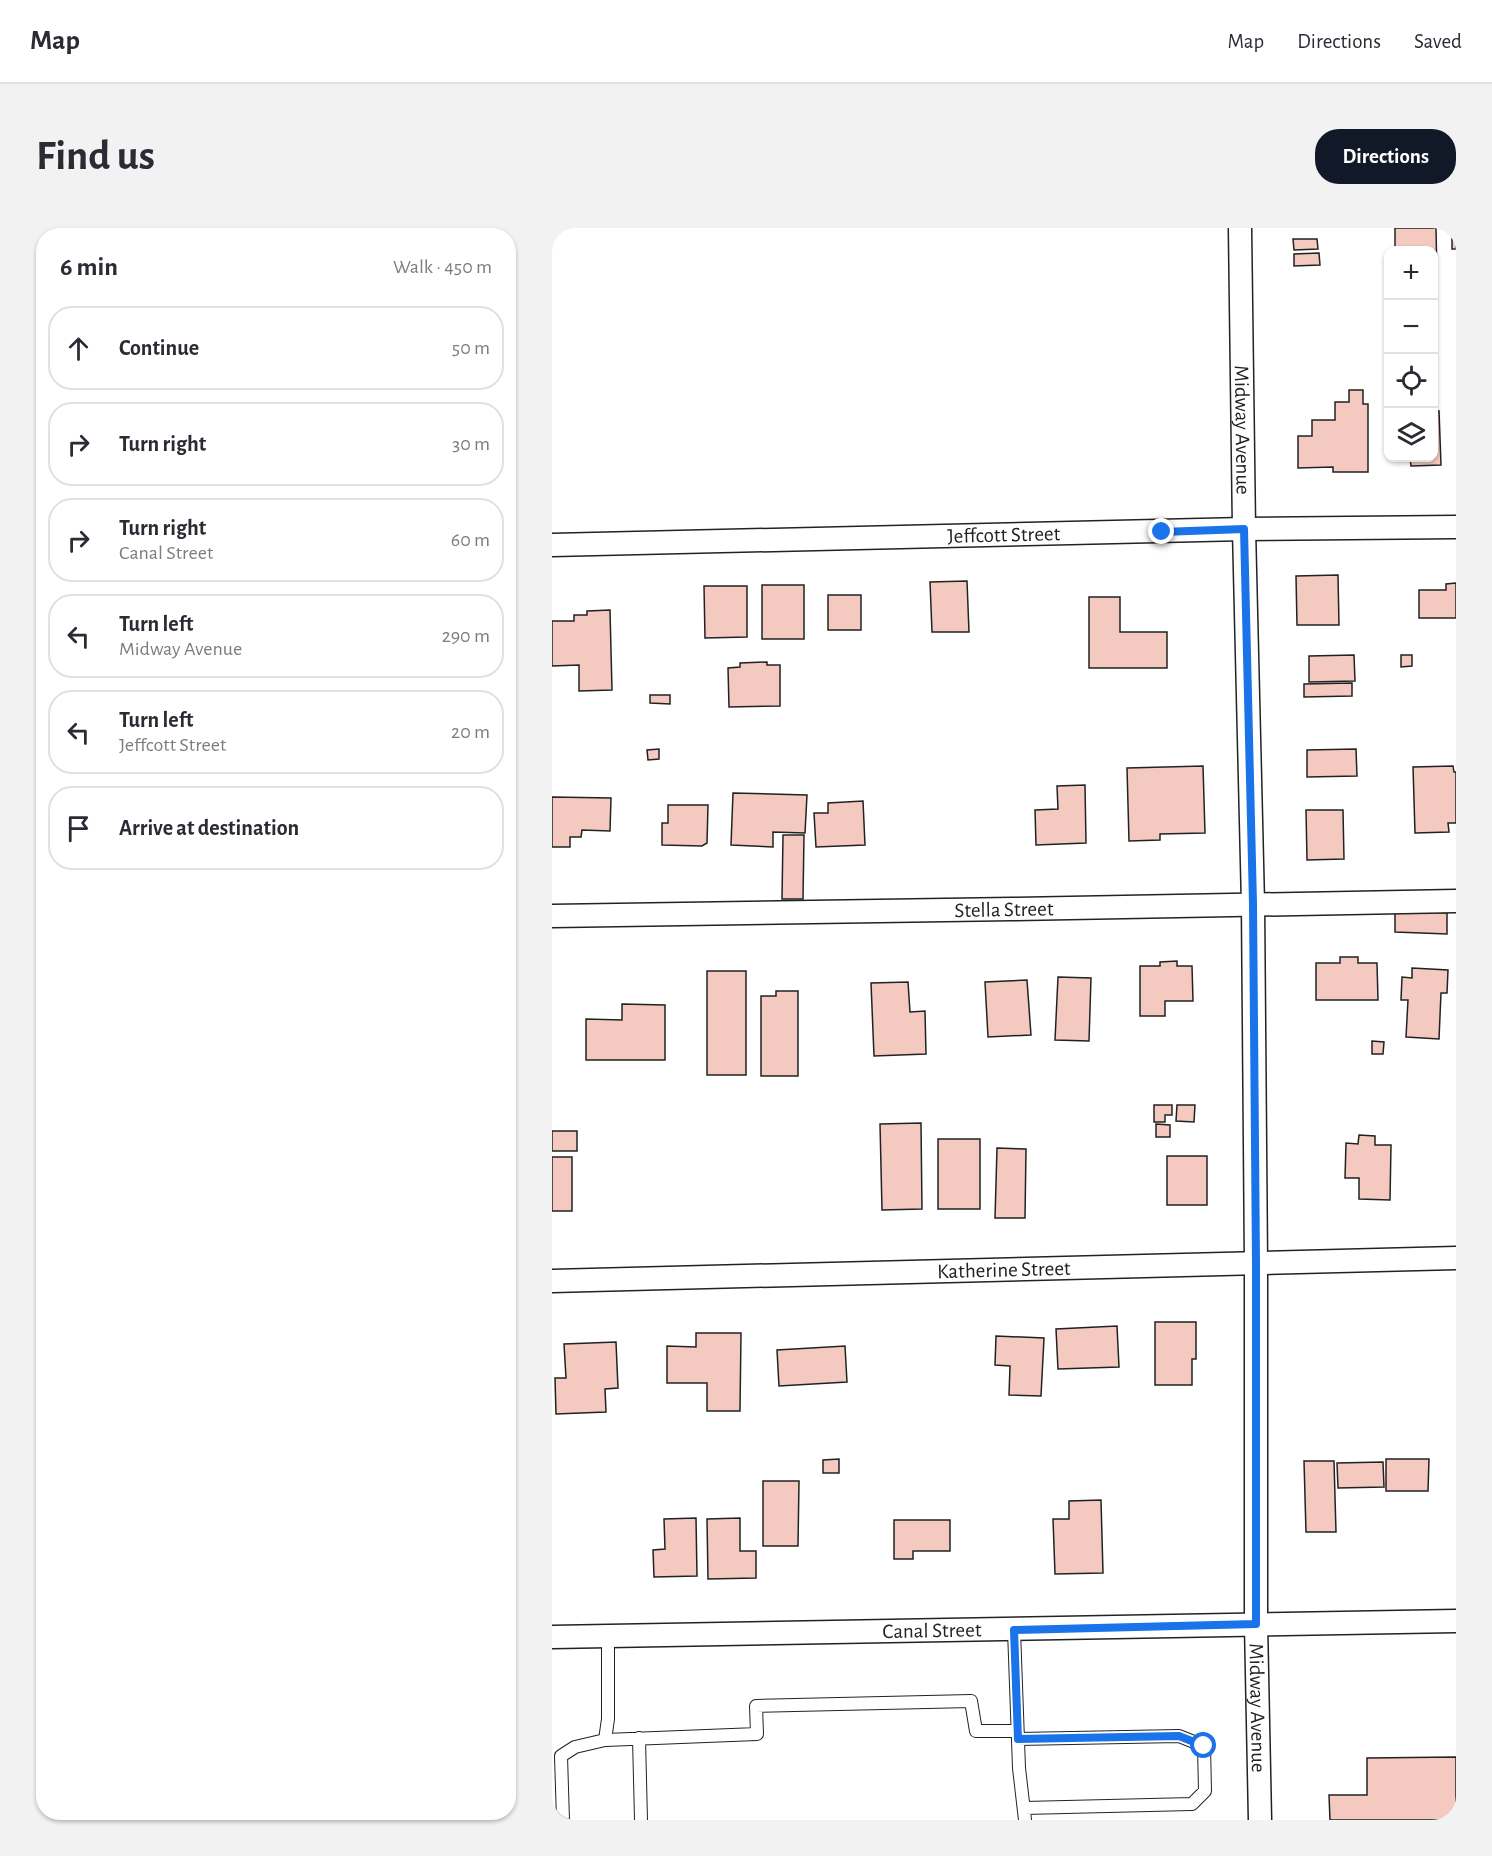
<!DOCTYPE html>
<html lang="en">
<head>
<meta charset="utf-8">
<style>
	body { margin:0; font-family:"Alegreya Sans",sans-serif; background:#f2f2f3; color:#2b2b33 }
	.controls { position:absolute; right:18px; top:18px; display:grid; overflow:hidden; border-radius:12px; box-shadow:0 2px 4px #0004 }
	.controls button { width:54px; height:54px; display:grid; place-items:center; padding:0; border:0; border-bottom:2px solid #e1e1e2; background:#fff; color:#2b2b33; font:30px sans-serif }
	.stop { position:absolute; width:18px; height:18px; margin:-14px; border:4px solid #1a73e8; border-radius:50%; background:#fff }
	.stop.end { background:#1a73e8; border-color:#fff; box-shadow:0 2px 6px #0008 }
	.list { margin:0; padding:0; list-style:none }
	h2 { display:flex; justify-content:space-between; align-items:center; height:78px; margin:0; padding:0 24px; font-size:26px }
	h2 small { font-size:20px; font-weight:400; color:#7c7c81 }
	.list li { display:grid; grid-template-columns:39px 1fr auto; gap:18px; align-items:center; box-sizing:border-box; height:84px; margin:0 12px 12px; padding:0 12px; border:2px solid #e1e1e2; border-radius:24px }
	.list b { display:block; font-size:22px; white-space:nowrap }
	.list p { margin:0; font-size:20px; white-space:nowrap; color:#7c7c81 }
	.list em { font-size:20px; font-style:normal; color:#7c7c81 }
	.icon { flex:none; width:33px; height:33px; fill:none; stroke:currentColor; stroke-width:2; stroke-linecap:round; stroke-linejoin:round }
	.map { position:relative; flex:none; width:904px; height:1592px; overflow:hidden; border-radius:24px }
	header { display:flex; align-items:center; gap:36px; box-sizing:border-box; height:84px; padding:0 30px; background:#fff; border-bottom:2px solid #e1e1e2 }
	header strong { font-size:28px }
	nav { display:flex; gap:33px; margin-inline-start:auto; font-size:21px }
	.intro { display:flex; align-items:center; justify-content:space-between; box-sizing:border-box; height:144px; padding:0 36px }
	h1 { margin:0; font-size:42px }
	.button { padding:15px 27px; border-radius:24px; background:#111827; color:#fff; font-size:21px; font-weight:700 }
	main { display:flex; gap:36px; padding:0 36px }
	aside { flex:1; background:#fff; border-radius:24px; box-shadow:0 2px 4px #0004 }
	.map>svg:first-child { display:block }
	.building { fill:#f3c9c0; stroke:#222; stroke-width:1.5 }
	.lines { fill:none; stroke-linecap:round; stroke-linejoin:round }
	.service-casing { stroke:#222; stroke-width:14 }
	.minor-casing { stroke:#222; stroke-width:25 }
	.service { stroke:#fff; stroke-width:12 }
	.minor { stroke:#fff; stroke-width:22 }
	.route { stroke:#1a73e8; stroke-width:8 }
	.labels { text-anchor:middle; stroke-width:4.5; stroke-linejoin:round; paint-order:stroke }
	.street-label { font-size:21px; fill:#222; stroke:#fff }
</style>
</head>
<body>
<header>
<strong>Map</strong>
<nav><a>Map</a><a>Directions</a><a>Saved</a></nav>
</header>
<div class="intro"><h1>Find us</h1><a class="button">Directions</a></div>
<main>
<aside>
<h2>6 min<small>Walk · 450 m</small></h2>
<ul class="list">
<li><svg class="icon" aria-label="ahead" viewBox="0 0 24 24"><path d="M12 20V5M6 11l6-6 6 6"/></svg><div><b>Continue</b></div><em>50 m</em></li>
<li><svg class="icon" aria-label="right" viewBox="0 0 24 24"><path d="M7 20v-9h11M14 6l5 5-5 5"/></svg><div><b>Turn right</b></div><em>30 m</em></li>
<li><svg class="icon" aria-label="right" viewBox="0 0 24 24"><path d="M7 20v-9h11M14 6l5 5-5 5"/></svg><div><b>Turn right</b><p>Canal Street</p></div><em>60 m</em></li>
<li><svg class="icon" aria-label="left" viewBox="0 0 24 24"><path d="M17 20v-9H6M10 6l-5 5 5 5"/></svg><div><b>Turn left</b><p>Midway Avenue</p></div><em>290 m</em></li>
<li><svg class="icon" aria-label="left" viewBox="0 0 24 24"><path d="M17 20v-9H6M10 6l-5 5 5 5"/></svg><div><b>Turn left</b><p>Jeffcott Street</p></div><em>20 m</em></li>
<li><svg class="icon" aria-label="arrive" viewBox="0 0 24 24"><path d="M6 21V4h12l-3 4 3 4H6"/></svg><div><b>Arrive at destination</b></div></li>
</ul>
</aside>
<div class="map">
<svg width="904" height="1592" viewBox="0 0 904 1592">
	<rect width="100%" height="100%" fill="#fff"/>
	<path class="building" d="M 843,0 L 884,0 L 885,49 L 882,49 L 882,22 L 843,22 Z
		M 900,0 L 904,0 L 904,21 L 900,21 Z
		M 741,11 L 765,11 L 766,21 L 742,22 Z
		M 767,25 L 768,37 L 742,38 L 742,26 Z
		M 797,162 L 811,162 L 811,176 L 816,176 L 816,244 L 781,244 L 781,239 L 746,240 L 746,208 L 760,208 L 760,192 L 783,192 L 783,174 L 797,174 Z
		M 882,183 L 887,183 L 889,237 L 859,238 L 858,230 L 882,230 Z
		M 786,347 L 787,397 L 745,397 L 744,348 Z
		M 415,353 L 417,404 L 380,404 L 378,354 Z
		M 904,355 L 904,390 L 867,390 L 867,362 L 894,362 L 894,356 Z
		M 210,357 L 252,357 L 252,411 L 210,411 Z
		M 152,358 L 195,358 L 195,409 L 153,410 Z
		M 276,367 L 309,367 L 309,402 L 276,402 Z
		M 537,369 L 568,369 L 568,404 L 615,404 L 615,440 L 537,440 Z
		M 58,382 L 60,462 L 27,463 L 27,437 L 0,438 L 0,393 L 22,393 L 22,387 L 35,387 L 35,383 Z
		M 802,427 L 803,453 L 757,454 L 757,428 Z
		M 849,427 L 860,427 L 860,438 L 849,439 Z
		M 215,434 L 215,437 L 228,437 L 228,478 L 177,479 L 176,440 L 188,439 L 188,435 Z
		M 800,455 L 800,468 L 752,469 L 752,456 Z
		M 98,467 L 118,467 L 118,476 L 98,475 Z
		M 107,521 L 107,531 L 96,532 L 95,522 Z
		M 804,521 L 805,548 L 755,549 L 755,522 Z
		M 651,538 L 653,605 L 608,606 L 608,612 L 577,613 L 575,540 Z
		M 901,538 L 902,544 L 904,544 L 904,595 L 896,595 L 897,604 L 863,605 L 861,539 Z
		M 533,557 L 534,615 L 484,617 L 483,582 L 506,581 L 505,558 Z
		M 181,565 L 255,567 L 253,605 L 221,604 L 221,619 L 179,617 Z
		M 0,569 L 59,570 L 58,603 L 30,602 L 29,609 L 18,609 L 18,619 L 0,619 Z
		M 311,573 L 313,617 L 264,619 L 262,585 L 276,585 L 276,575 Z
		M 116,577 L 156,577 L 155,615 L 150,618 L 110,617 L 110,595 L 116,595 Z
		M 754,582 L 791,582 L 792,631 L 755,632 Z
		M 231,607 L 252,607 L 251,671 L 230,671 Z
		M 843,682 L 895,685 L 895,706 L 843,704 Z
		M 788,729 L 806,729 L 806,735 L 825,735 L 826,772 L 764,772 L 764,735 L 788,735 Z
		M 625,733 L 625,738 L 640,738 L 641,773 L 613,773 L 613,788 L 588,788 L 588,738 L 608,738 L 608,734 Z
		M 860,740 L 896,742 L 895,765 L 889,765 L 887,811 L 854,809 L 856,772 L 849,772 L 850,749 L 860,750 Z
		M 155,743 L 194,743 L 194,847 L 155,847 Z
		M 506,749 L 539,750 L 537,813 L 503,812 Z
		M 475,752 L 479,807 L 436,809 L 433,754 Z
		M 356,754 L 358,784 L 373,783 L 374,826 L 322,828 L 319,755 Z
		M 224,763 L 246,763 L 246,848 L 209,848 L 209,768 L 224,768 Z
		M 70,776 L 113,777 L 113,832 L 34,832 L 34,791 L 70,792 Z
		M 820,813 L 832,814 L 831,826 L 820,826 Z
		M 602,877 L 620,877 L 620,887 L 613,887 L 613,894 L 602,894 Z
		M 625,877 L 643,877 L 642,894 L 624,893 Z
		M 369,895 L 370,981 L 330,982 L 328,896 Z
		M 604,896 L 618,897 L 618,909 L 604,909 Z
		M 0,903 L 25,903 L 25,923 L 0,923 Z
		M 807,907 L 823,908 L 823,917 L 839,917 L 838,972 L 807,971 L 807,950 L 793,950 L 794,915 L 806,916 Z
		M 386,911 L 428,911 L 428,981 L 386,981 Z
		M 445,920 L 474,921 L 473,990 L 443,990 Z
		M 615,928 L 655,928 L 655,977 L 615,977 Z
		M 0,929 L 20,929 L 20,983 L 0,983 Z
		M 603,1094 L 644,1094 L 644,1131 L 640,1131 L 640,1157 L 603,1157 Z
		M 565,1098 L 567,1139 L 506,1141 L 504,1101 Z
		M 144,1105 L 189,1105 L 188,1183 L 155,1183 L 155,1155 L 115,1155 L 115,1118 L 144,1119 Z
		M 444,1108 L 492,1110 L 489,1168 L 457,1167 L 458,1138 L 443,1137 Z
		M 64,1114 L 66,1160 L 53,1161 L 54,1184 L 4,1186 L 3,1150 L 14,1150 L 12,1116 Z
		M 293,1118 L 295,1154 L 227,1158 L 225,1122 Z
		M 287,1231 L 287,1245 L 271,1245 L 271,1232 Z
		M 834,1231 L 877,1231 L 876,1263 L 834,1263 Z
		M 752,1233 L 782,1233 L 784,1304 L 754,1304 Z
		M 831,1234 L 832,1259 L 786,1260 L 785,1235 Z
		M 211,1253 L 247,1253 L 246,1318 L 211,1318 Z
		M 549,1272 L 551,1345 L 503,1346 L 501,1291 L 517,1291 L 517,1273 Z
		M 144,1290 L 145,1348 L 102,1349 L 101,1322 L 113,1321 L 112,1291 Z
		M 188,1290 L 188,1323 L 204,1323 L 204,1350 L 156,1351 L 155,1291 Z
		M 342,1292 L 398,1292 L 398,1323 L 361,1323 L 361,1331 L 342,1331 Z
		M 904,1529 L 904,1592 L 778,1592 L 777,1567 L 815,1567 L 815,1530 Z"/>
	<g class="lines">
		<g class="service-casing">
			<path id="service" d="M 462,1402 L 467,1540 L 473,1592
				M 56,1408 L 56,1491 L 53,1512 L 205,1506 L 204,1478 L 419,1473 L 424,1503 L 465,1503
				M 87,1510 L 89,1592
				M 466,1511 L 627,1508 L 652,1518 L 653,1563 L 640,1576 L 472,1580
				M 11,1592 L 9,1528 L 23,1519 L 53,1512"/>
		</g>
		<g class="minor-casing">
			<g id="minor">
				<path id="s1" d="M 688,0 L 692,301 L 701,676 L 704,1036 L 704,1396 L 708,1592"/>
				<path id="s2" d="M 0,317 L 692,301 L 904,299"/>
				<path id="s3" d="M 0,688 C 301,685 603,678 904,673"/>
				<path id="s4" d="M 0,1053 L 904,1030"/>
				<path id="s5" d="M 0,1409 L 904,1393"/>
			</g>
		</g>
		<use href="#service" class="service"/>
		<use href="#minor" class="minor"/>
	</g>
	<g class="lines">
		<path class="route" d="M 610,304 L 692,301 L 701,676 L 704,1036 L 704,1396 L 462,1402 L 466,1511 L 627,1508 L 652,1518"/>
	</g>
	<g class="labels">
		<g class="street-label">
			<text dy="7" stroke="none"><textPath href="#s1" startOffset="202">Midway Avenue</textPath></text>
			<text dy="7" stroke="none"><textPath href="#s2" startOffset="452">Jeffcott Street</textPath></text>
			<text dy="7" stroke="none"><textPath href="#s3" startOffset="452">Stella Street</textPath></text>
			<text dy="7" stroke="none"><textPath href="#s4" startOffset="452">Katherine Street</textPath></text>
			<text dy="7" stroke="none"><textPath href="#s5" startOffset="380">Canal Street</textPath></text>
			<text dy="7" stroke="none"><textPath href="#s1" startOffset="1480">Midway Avenue</textPath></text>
		</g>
	</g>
</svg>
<div class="controls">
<button>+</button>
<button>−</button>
<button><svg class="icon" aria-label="locate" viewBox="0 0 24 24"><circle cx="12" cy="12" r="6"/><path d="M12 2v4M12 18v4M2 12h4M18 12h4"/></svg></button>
<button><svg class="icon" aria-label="layers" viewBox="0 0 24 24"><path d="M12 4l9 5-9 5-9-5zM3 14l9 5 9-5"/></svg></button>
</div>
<div class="stop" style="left:652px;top:1518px"></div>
<div class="stop end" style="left:610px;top:304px"></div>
</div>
</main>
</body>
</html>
